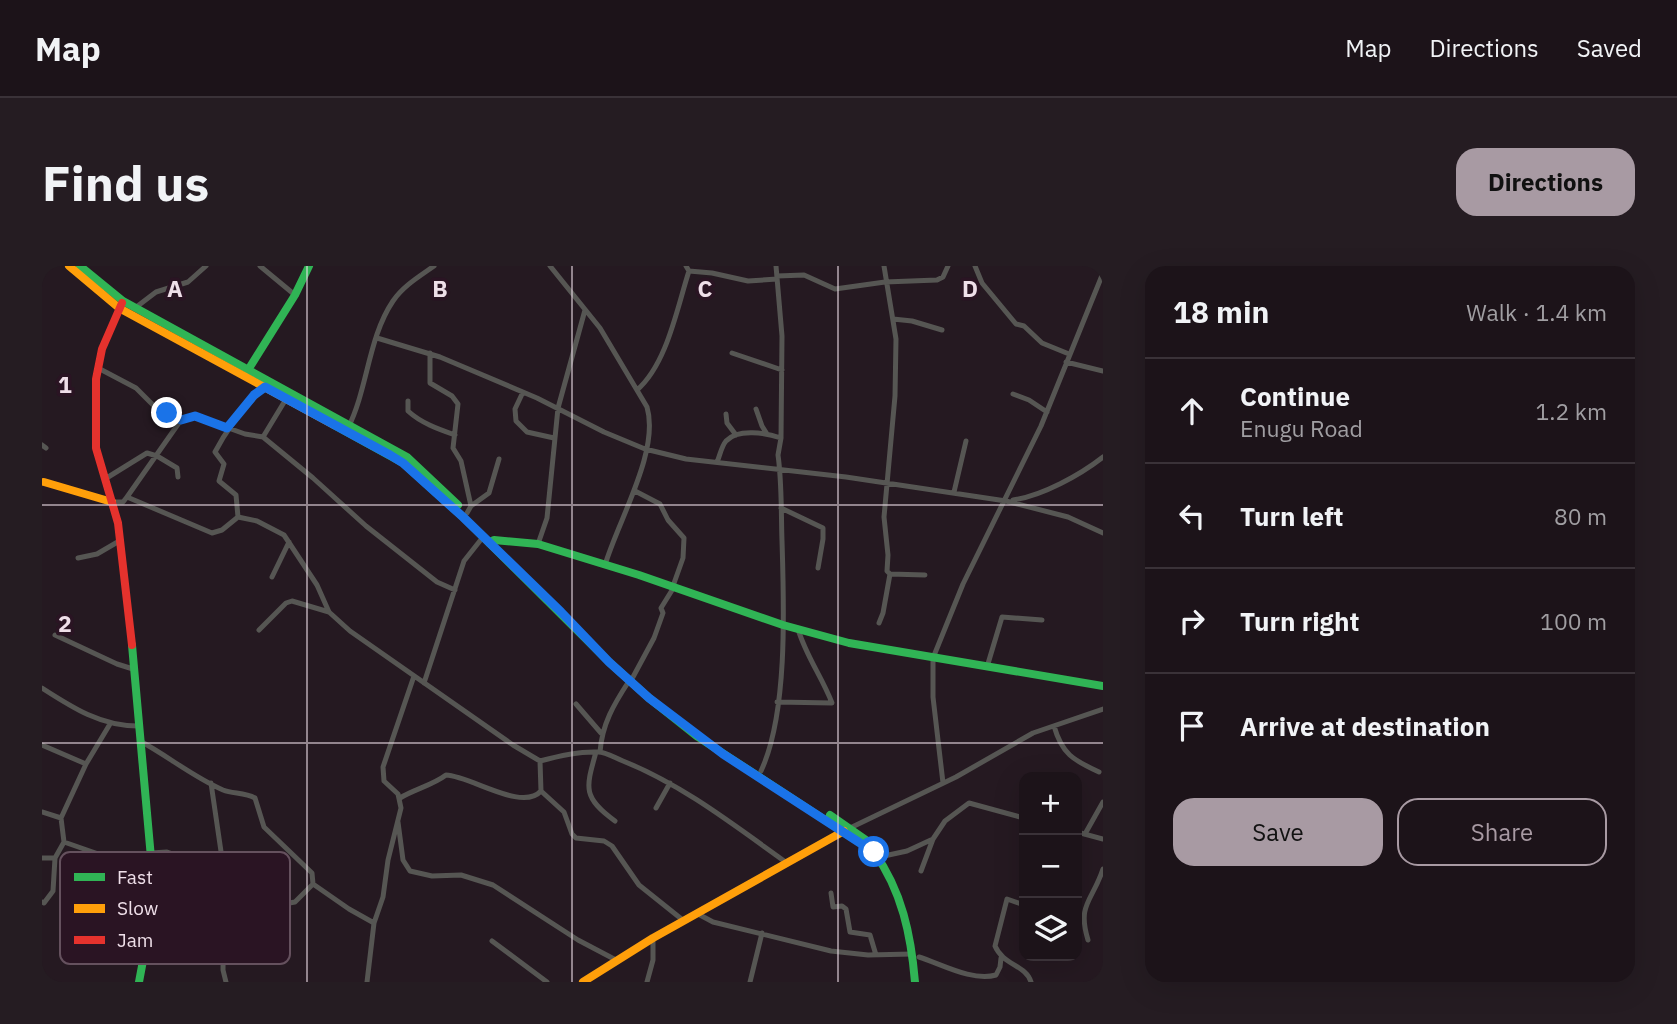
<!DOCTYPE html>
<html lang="en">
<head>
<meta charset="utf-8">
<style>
	body { margin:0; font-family:"IBM Plex Sans",sans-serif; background:#251c22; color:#f1f3f6 }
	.controls { position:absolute; right:21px; bottom:21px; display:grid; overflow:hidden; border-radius:14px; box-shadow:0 7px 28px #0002 }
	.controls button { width:63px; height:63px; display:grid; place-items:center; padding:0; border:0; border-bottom:2px solid #3a3238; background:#1c1319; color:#f1f3f6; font:35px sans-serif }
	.stop { position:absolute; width:21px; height:21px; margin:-16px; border:5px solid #1a73e8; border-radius:50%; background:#fff }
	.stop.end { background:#1a73e8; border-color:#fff; box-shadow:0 2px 7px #0008 }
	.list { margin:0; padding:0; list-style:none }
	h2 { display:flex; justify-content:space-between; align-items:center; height:91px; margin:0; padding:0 28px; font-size:30px }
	h2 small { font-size:23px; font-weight:400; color:#a09ea2 }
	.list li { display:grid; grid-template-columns:46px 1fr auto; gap:21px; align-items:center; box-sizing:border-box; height:105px; padding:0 28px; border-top:2px solid #3a3238 }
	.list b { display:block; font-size:26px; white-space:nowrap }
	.list p { margin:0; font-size:23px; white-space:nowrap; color:#a09ea2 }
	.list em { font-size:23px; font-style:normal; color:#a09ea2 }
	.actions { display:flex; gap:14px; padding:21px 28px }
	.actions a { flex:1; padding:16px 0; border:2px solid #a89aa3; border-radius:21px; text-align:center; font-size:24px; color:#a89aa3 }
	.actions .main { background:#a89aa3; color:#111 }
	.icon { flex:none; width:38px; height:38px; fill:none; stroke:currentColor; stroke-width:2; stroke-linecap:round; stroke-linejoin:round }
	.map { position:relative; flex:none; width:1061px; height:716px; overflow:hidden; border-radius:21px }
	header { display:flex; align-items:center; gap:42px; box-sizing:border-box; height:98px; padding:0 35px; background:#1c1319; border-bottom:2px solid #3a3238 }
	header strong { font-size:33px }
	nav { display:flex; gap:38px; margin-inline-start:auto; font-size:24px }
	.intro { display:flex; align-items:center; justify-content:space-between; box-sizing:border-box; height:168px; padding:0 42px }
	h1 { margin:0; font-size:49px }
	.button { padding:18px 32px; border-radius:21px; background:#a89aa3; color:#111; font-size:24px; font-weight:700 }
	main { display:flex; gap:42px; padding:0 42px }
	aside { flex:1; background:#1c1319; border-radius:21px; box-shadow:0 7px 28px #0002 }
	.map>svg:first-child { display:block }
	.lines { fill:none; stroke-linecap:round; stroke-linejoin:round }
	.street { stroke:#565653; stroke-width:5 }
	.fast { stroke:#30b455; stroke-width:8 }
	.slow { stroke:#ff9f0a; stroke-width:8 }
	.jam { stroke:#e5322d; stroke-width:8 }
	.route { stroke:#1a73e8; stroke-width:9 }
	.grid { fill:none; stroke:#efdfe9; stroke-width:2; stroke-opacity:0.55 }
	.key { fill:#2a1423; stroke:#65515e; stroke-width:2 }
	.key-label { font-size:19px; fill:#efdfe9 }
	.grid-label { font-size:23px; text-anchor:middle; font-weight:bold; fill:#efdfe9; stroke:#2a1423; stroke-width:7; stroke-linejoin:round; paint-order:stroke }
</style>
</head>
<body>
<header>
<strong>Map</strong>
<nav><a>Map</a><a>Directions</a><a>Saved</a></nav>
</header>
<div class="intro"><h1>Find us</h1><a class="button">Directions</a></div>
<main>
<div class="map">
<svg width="1061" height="716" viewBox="0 0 1061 716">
	<rect width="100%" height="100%" fill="#251921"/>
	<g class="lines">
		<path class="street" d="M 218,0 L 253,29
			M 508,0 L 558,62 L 605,141 C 618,185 576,255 563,299
			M 644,0 L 647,5 L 670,7 L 706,15 L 735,13
			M 933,0 L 940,17 L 974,58 L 982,60 L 1000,77 L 1027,88
			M 735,10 L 762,9 L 793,23 L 843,16 L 895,14 L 901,11 L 906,0
			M 93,42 L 114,26 L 146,16 L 164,0
			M 851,53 L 870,55 L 900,64
			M 335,72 L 398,91 L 495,132 L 562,166 L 603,183 L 644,193 L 804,211 L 964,235 L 1026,251 L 1061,267
			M 388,87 L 388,117 L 410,130 L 416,138 L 411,182 L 419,195 L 429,240
			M 690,87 L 740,104
			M 1024,96 L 1061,105
			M 56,102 L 94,122 L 111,139 L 139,154
			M 595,124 C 625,98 635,42 647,5
			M 481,126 L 473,143 L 474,155 L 485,166 L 512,172
			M 971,128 L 987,134 L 1005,146
			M 366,135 L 366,145 C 379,157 396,163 413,169
			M 714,143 L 720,160 L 725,168
			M 684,148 L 685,157 L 694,169
			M 306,162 C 326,122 326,72 351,35 C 361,20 378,10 392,0
			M 221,171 L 244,133
			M 0,179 L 4,182
			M 675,196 C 678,190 679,181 684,175 C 696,162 724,167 739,172
			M 63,213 L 105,187 L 115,190 L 135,202 L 136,211
			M 593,225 L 618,238 L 626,254 L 642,272 L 641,292 L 631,320
			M 912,226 L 924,175
			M 85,231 L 139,154 L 153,150 L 203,168 L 221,171 L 271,212 L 324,260 L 395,316 L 413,324
			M 971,234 C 1000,230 1038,209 1061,191
			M 70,236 L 81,236 L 85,231 L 170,267 L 180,264 L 196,251 L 215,255 L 242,269 L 275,319 L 287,346 L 308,365 L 471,479 L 498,495 C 516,490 536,485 556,486 C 564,486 573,492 581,495 C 641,519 693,560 745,597
			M 739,242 L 781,262 L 781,273 L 776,302
			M 425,247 L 429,240 L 447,227 L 457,193
			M 196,251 L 194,229 L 177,215 L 182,198 L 173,186 C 186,161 202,141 223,121
			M 496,278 L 505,252 L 516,142 L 543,44
			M 36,292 L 55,288 L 79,274
			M 848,308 L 883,309
			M 230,311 L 247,276
			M 837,357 L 841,347 L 848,308 L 845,305 L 846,289 L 842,251 L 853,130 L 854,73 L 842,0
			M 217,364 L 244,337 L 250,335 L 287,346
			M 13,369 L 75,398 L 91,403
			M 945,401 L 960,351 L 1000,354
			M 591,411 L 612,372 L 621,347 L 619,342 L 632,321
			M 382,417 L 422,295 L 441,271
			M 0,422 C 31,442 59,460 96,460
			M 735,436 L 790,437 C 780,411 764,390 756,363
			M 534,438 L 559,467
			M 68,458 L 44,498 L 19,552 L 22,576 L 65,591 L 109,595
			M 1012,460 C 1020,488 1031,494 1057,506
			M 98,475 C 126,490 151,511 181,524 C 191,528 203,526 213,532 L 222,561 L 270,607 L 271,618 L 307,643 L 332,657
			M 0,479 L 44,498
			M 554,486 C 544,522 540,531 573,555
			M 558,486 C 560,458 572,438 587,415
			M 498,495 L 499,525 L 522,546 L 530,568 L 534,572 L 562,575 L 570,580 L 597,619 L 642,655
			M 719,505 C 746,447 742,340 740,275 C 739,247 740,217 736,189 L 739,172 L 740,70 L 734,0
			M 169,517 L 182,606 L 181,704 L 184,716
			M 901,517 L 891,431 L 891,392 L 921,318 L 999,160 L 1061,7
			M 358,532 C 373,523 391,519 404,509 C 429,510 480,546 499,525
			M 614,542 L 628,517
			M 0,546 L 19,552
			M 356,556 L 361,594 L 368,605 L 390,610 L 419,609 L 451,619 L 536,674 L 574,694
			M 808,562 L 914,511 L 991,467 L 1061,443
			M 1035,566 L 1061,573
			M 1043,568 L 1061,536
			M 109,587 L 125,586 L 182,606 L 218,623 L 236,639 L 253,636 L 271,618
			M 842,590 L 865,585 L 891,573 L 903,555 L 927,537 L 982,552
			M 0,592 L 13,592
			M 879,605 L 891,573
			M 789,627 L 791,641 L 800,640 L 804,643 L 808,666 L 828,669 L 834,689
			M 0,636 L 2,637 L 11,625 L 13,592 L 22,576
			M 982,639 L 965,633 L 953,680 C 961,699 984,699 989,716
			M 656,648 L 671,656 L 789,685 L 826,689 L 870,688
			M 107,660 L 181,676
			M 1046,674 C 1035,638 1050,636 1061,603
			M 450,675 L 505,716
			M 877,691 C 899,698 931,716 954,709 L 958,701 L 959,692
			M 325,716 L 332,657 L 341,631 L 346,594 L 359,542 L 356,528 L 342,515 L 341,501 L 372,410
			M 605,716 L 611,694 L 611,672
			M 708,716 L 720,667"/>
		<path class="fast" d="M 38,0 L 81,35 L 365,191 L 416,239
			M 206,104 L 253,29 L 267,0
			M 292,159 L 361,197 L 421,251 L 567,396 L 607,432 L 656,471 L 832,586 C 860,625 869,669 873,716
			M 447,277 L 452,274 L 496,278 L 597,309 L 741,359 L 807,377 L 1061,420
			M 90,379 L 110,603 L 106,668 L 97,716
			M 788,549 L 837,583"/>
		<path class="slow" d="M 27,0 L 77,42 L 292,159
			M 2,216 L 70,236
			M 541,716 L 611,672 L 802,565"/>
		<path class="jam" d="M 80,37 L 60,83 L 54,113 L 54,182 L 76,257 L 90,379"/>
	</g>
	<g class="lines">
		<path class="route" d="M 125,147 L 139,154 L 153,150 L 185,162 L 212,129 L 223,121 L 348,189 L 361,197 L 421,251 L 519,346 L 567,396 L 607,432 L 681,488 L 832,586"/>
	</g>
	<path class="grid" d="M 265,0 L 265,716M 530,0 L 530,716M 796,0 L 796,716M 0,239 L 1061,239M 0,477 L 1061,477"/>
	<rect x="18" y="586" width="230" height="112" rx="10" class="key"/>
	<rect x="32" y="607" width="31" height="8" fill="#30b455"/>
	<rect x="32" y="638" width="31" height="9" fill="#ff9f0a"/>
	<rect x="32" y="670" width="31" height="8" fill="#e5322d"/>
	<g class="key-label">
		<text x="75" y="618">Fast</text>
		<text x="75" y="649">Slow</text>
		<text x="75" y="681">Jam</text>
	</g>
	<g class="grid-label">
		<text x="133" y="31">A</text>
		<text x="398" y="31">B</text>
		<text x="663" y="31">C</text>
		<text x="928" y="31">D</text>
		<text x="23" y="127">1</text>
		<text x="23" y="366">2</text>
	</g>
</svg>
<div class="controls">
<button>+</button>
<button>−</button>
<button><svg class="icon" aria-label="layers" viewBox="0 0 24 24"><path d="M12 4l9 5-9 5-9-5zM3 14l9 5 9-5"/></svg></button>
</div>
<div class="stop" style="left:832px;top:586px"></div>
<div class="stop end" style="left:125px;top:147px"></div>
</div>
<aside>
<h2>18 min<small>Walk · 1.4 km</small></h2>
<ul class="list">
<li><svg class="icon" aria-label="ahead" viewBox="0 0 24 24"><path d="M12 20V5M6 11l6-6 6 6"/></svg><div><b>Continue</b><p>Enugu Road</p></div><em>1.2 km</em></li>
<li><svg class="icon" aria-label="left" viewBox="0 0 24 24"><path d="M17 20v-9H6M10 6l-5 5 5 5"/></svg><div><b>Turn left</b></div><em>80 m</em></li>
<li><svg class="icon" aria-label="right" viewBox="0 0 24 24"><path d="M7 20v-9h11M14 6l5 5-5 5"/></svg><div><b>Turn right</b></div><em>100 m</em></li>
<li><svg class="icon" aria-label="arrive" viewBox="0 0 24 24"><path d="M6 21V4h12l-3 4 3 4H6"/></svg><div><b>Arrive at destination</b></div></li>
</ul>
<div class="actions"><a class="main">Save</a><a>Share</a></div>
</aside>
</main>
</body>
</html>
